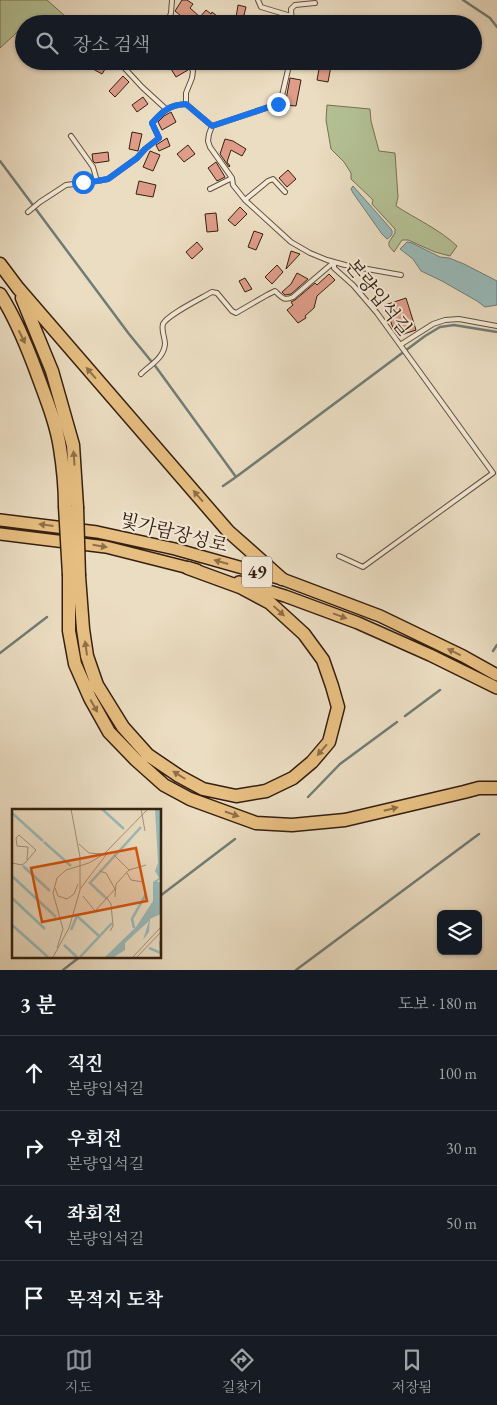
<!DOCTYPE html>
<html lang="ko">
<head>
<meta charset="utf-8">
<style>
	body { margin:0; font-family:"EB Garamond","Noto Serif KR",serif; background:#20242c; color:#f1f3f6 }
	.controls { position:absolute; right:15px; bottom:15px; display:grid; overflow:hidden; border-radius:8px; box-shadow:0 1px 4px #0004 }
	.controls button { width:45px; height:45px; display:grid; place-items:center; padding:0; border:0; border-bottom:1px solid #363941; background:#171b24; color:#f1f3f6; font:25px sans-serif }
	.stop { position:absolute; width:15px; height:15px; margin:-11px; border:4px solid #1a73e8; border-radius:50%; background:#fff }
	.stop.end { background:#1a73e8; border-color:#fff; box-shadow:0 1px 5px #0008 }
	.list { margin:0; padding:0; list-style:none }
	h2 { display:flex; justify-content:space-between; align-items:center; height:65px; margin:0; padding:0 20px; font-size:21px }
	h2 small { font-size:16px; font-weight:400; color:#9ea1a6 }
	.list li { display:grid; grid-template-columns:32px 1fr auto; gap:15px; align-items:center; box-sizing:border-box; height:75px; padding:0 20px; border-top:1px solid #363941 }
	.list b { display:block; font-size:19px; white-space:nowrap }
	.list p { margin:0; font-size:16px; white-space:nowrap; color:#9ea1a6 }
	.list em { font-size:16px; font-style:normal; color:#9ea1a6 }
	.icon { flex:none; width:28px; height:28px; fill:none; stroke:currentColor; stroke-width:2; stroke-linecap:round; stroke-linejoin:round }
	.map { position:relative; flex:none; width:497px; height:970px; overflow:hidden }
	.search { position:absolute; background:#171b24; box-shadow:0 1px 4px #0004; left:15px; right:15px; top:15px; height:55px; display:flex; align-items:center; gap:12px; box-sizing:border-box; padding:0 18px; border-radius:28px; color:#9ea1a6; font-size:19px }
	.sheet { height:365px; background:#171b24 }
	nav { display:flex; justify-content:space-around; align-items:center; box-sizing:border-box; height:70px; border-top:1px solid #363941; background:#171b24; font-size:14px; color:#9ea1a6 }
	nav a { display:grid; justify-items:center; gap:2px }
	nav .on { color:#8c9099 }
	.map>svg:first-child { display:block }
	.green { fill:#b4c296; stroke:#757153 }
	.water { fill:#99baba; stroke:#717c76 }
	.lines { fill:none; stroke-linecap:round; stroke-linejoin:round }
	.stream { stroke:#717c76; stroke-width:2.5 }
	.building { fill:#de9c89; stroke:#362010 }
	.service-casing { stroke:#634f3c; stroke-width:6 }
	.trunk-casing { stroke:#362010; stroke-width:14 }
	.motorway-casing { stroke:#362010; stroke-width:15 }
	.service { stroke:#f2e9d7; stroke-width:4 }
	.trunk { stroke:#e6be81; stroke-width:11 }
	.motorway { stroke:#e6be81; stroke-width:12 }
	.motorway-bridge-casing { stroke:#362010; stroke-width:15; stroke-linecap:butt }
	.motorway-bridge { stroke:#e6be81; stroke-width:12 }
	.oneway { fill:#8e6f48 }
	.route { stroke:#1a73e8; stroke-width:6 }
	.labels { text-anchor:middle; stroke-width:4; stroke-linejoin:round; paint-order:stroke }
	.shield { fill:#f2e9d7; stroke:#6e5c4c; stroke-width:1 }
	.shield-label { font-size:18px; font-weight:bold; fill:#362010 }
	.street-label { font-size:19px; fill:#362010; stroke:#f2e9d7 }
	.inset-river { fill:none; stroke:#99baba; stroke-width:2.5 }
	.inset-road { fill:none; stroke:#a3917b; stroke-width:1 }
	.view { fill:#d6530c; fill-opacity:0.15; stroke:#d6530c; stroke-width:2.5 }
	.inset-edge { fill:none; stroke:#362010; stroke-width:2.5 }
</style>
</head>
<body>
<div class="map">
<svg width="497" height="970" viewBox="0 0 497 970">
	<rect width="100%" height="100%" fill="#ebddc2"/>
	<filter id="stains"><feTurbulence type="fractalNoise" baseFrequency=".004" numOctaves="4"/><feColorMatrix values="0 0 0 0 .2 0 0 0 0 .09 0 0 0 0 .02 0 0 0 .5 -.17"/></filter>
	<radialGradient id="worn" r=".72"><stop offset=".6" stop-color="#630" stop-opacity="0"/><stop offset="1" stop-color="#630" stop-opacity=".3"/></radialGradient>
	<path class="green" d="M 0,0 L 47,0 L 74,24 L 44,24 L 39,19 L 33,17 L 26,24 L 24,24 L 24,26 L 0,48 Z
		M 327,105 L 370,109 L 371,121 L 379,151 L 395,153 L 398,197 L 396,206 C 416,219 439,229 457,246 L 450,256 L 435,252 L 408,240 L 402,240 L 394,252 L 389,246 L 389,242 L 395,233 L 395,229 L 372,204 L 373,200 L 351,179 L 351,173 L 344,162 L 331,149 L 326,120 Z"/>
	<path class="water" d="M 353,186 L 391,229 C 394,233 391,237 387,239 L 382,234 L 353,193 L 351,189 Z
		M 407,242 L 412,243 L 440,257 L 449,258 L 464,264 L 497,281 L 497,305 L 485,307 L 477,301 L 442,281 L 421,271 L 413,259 L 400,249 Z"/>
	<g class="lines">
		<path class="stream" d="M 463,0 L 490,18 L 497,27
			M 0,161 L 129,334 L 156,367 L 236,477 L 425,336 L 440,327 L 454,325 L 497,332
			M 223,486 L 236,477
			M 493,651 L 497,645
			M 0,653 L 47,617
			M 405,716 L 440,690
			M 308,797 L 340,764 L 397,722
			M 160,896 L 235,839
			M 63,970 L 81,956
			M 296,970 L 479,834"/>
	</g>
	<path class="building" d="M 182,0 L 187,0 L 193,4 L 190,8 L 200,17 L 206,10 L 211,14 L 212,12 L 227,24 L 191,24 L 175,11 Z
		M 238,5 L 246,7 L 243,19 L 236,18 Z
		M 97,61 L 107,66 L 102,74 L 93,69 Z
		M 166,61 L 184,61 L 188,70 L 176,77 Z
		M 297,61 L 332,61 L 328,82 L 317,80 L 319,69 L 297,65 Z
		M 123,76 L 129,82 L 115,97 L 109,91 Z
		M 290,78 L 301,80 L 296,106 L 285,105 Z
		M 143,97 L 148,104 L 137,112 L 132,105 Z
		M 171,112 L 176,122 L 162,130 L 158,122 L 164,116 Z
		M 132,132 L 142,134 L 138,151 L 129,149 Z
		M 167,138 L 170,146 L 159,151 L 156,145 Z
		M 225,139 L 233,141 L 246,149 L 242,156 L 231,150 L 227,162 L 230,166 L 229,167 L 220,154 Z
		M 188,145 L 195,154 L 184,162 L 177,154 Z
		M 150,151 L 160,155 L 153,171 L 143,167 Z
		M 108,152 L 109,161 L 95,163 L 93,161 L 92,154 Z
		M 216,162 L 225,177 L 217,181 L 208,168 Z
		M 288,170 L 296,179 L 287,187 L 279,178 Z
		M 139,181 L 156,185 L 153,197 L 136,194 Z
		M 240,207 L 247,214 L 235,226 L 228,220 Z
		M 216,213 L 218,231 L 207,232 L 205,214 Z
		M 254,231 L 263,234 L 256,250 L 248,247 Z
		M 197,242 L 203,249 L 192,259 L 186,252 Z
		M 291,251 L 300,254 L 286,269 Z
		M 277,265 L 283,272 L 272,284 L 265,277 Z
		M 297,273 L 308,279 L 291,294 L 285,295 L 282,292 L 291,284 Z
		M 329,274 L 335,280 L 317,296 L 314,308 L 305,316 L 306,318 L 298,323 L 287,310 L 293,305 L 291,302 L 295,300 L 315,283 L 317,285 Z
		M 245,278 L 252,289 L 245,292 L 239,281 Z
		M 406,298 L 416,330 L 398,336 L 393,328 L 385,305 Z"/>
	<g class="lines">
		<g class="service-casing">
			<path id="service" d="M 258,0 L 261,7 L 291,16
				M 167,24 L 171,13 L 172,0
				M 292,24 L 291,9 L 295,5 L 315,3
				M 118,61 L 142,87 L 166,109
				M 191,68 L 199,61
				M 186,104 L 186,93 L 192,78 L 193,71 L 188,61
				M 212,126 L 278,104 L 281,100 L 290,61
				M 71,136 L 93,167 L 97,181
				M 210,189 L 232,178
				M 245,200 L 268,181 L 273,179 L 285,192
				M 28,212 L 40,202 L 66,185 L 97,181 L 108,179 L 137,158 L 145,149 L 159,138 L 152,123 C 163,111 169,105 186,104 L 212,126 L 209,134 L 208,141 L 210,147 L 232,178 L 233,185 L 245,200 L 291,242 L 310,253 L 327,260 L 345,265 L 401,275
				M 400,345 L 433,324 L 445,320 L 459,319 L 497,326
				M 141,374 C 150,365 164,358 165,344 C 165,337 161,331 163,324 C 167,315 202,298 212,292 L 217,293 L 232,311 L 236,313 L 267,295 L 275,291 C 282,298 284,301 293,297 L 334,262 L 334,268 L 353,285 L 377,313 L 493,473 L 363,567 L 339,556"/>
		</g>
		<g class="trunk-casing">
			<path id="trunk" d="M 0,520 L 97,532 L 175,549 L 282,579 L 380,616 L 463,656 L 497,675
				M 0,534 L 106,547 L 197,570
				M 239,582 L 285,596 L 358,623 L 430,655 L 497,688"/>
		</g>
		<g class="motorway-casing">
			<path id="motorway" d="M 0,264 L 18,288 L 228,531 L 282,579
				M 0,294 C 15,317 26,344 36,371 C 45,396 56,422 60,448 C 63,467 65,487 65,506
				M 22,298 L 52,371 L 73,445 L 77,507
				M 69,575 L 69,631 L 75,664 L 90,698 L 109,732 L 136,760 L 164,785 L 190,799 L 256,823 L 292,825 L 345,820 L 464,792 L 479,788 L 497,788
				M 79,576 L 83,629 L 87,656 L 97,685 L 123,727 L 148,755 L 179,776 L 203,789 L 236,796 L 266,791 L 293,778 L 312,762 L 329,742 L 338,707 L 332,686 L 323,660 L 304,634 L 270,603 L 240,587 L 188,568"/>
		</g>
		<use href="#service" class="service"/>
		<use href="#trunk" class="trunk"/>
		<use href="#motorway" class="motorway"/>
		<g class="motorway-bridge-casing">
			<path id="motorway-bridge" d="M 65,506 L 69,575
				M 77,507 L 79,576"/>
		</g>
		<use href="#motorway-bridge" class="motorway-bridge"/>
	</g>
	<defs><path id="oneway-solid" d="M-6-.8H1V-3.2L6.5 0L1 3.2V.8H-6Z" transform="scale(1.25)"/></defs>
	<g class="oneway">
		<use href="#oneway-solid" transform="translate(22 337) rotate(64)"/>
		<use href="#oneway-solid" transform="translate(91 373) rotate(-131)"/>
		<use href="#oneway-solid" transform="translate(74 458) rotate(-94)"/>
		<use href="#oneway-solid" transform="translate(198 496) rotate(-131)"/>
		<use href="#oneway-solid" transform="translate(46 525) rotate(-173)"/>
		<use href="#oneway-solid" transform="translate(100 546) rotate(9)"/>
		<use href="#oneway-solid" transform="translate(221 562) rotate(-164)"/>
		<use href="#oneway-solid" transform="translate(279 611) rotate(43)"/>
		<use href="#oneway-solid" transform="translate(340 616) rotate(20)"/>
		<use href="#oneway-solid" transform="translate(86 648) rotate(-98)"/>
		<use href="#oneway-solid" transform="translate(454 652) rotate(-154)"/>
		<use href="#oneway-solid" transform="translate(94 706) rotate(61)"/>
		<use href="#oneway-solid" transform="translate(322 750) rotate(131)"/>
		<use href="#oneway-solid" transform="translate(179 775) rotate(-148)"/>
		<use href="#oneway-solid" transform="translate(391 809) rotate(-14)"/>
		<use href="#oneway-solid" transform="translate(232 814) rotate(19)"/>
	</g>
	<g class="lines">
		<path class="route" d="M 83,182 L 97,181 L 108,179 L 137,158 L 145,149 L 159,138 L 152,123 C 163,111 169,105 186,104 L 212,126 L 278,104"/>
	</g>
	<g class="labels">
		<rect class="shield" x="242" y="556.5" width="30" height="31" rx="4"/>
		<g class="shield-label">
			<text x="257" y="578">49</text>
		</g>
		<g class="street-label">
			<text transform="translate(379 297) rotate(51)" y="7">본량입석길</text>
			<text transform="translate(174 532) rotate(14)" y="7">빛가람장성로</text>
		</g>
	</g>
	<g transform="translate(12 809)">
		<rect width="149" height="149" fill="#ebddc2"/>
		<path d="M 143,0 L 149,0 L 149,69 L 145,73 L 149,73 L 149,105 L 138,110 L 137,123 L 131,131 L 137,112 L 113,134 L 113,141 L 102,148 L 93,148 L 124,118 L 141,92 L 141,73 L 147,69 L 143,62 L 146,54 Z" fill="#99baba"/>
		<path class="inset-river" d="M 90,0 L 112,20M 0,4 L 31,32M 32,33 L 59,57M 11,57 L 38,82M 1,68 L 44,108M 0,89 L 33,120M 95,90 L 78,74 L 129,18M 64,106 L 87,127M 0,116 L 36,148M 122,119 L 120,110 L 134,85M 59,121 L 65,107M 52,136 L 65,148M 137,139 L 149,144 L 148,132M 68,148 L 100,114"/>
		<path class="inset-road" d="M 129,0 L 133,22M 67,35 L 77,44 L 90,45M 102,46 L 117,61 L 104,75 L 103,88M 0,54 L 10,56 L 14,53 L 24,41 L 7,26 L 4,29 L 5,37 L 16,38 L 15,51M 117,61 L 134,56M 115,64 L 119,71 L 131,73M 43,79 L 46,87 L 55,90 L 62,85 L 66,75M 68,80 L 94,46M 71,87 L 83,102 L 103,80 L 94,64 L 87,62M 95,89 L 99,95 L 101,117 L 98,122M 45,139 L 51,120 L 41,84 L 45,69 L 54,61 L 77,54 L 92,45 L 136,0M 41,148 L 57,119 L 68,81 L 68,48 L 59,0M 121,148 L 149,118M 125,148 L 149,123"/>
		<path class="view" d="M 124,39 L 135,92 L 30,113 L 19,59 Z"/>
		<rect width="149" height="149" class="inset-edge"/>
	</g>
	<rect width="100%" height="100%" filter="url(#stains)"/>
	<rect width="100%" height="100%" fill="url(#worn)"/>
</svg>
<div class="controls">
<button><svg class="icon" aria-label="layers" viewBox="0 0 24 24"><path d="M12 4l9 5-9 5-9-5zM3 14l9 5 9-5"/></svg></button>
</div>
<div class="stop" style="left:83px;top:182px"></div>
<div class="stop end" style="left:278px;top:104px"></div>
<div class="search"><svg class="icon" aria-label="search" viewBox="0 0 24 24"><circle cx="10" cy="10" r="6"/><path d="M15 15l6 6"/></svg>장소 검색</div>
</div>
<section class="sheet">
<h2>3 분<small>도보 · 180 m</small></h2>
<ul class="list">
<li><svg class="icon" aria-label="ahead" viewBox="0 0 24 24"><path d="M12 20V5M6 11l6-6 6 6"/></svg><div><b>직진</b><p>본량입석길</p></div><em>100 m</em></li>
<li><svg class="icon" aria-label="right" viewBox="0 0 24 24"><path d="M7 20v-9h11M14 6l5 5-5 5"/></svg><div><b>우회전</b><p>본량입석길</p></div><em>30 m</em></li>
<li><svg class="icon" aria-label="left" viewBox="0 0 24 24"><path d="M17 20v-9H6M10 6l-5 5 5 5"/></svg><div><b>좌회전</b><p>본량입석길</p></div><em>50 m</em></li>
<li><svg class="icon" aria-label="arrive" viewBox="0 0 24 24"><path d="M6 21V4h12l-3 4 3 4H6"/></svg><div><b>목적지 도착</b></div></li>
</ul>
</section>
<nav>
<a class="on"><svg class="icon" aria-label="map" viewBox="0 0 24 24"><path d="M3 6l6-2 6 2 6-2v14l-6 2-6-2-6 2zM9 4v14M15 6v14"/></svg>지도</a>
<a><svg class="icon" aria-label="directions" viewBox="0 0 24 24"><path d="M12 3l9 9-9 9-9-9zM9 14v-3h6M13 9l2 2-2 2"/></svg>길찾기</a>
<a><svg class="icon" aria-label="saved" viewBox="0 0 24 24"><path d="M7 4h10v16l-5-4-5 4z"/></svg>저장됨</a>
</nav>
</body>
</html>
